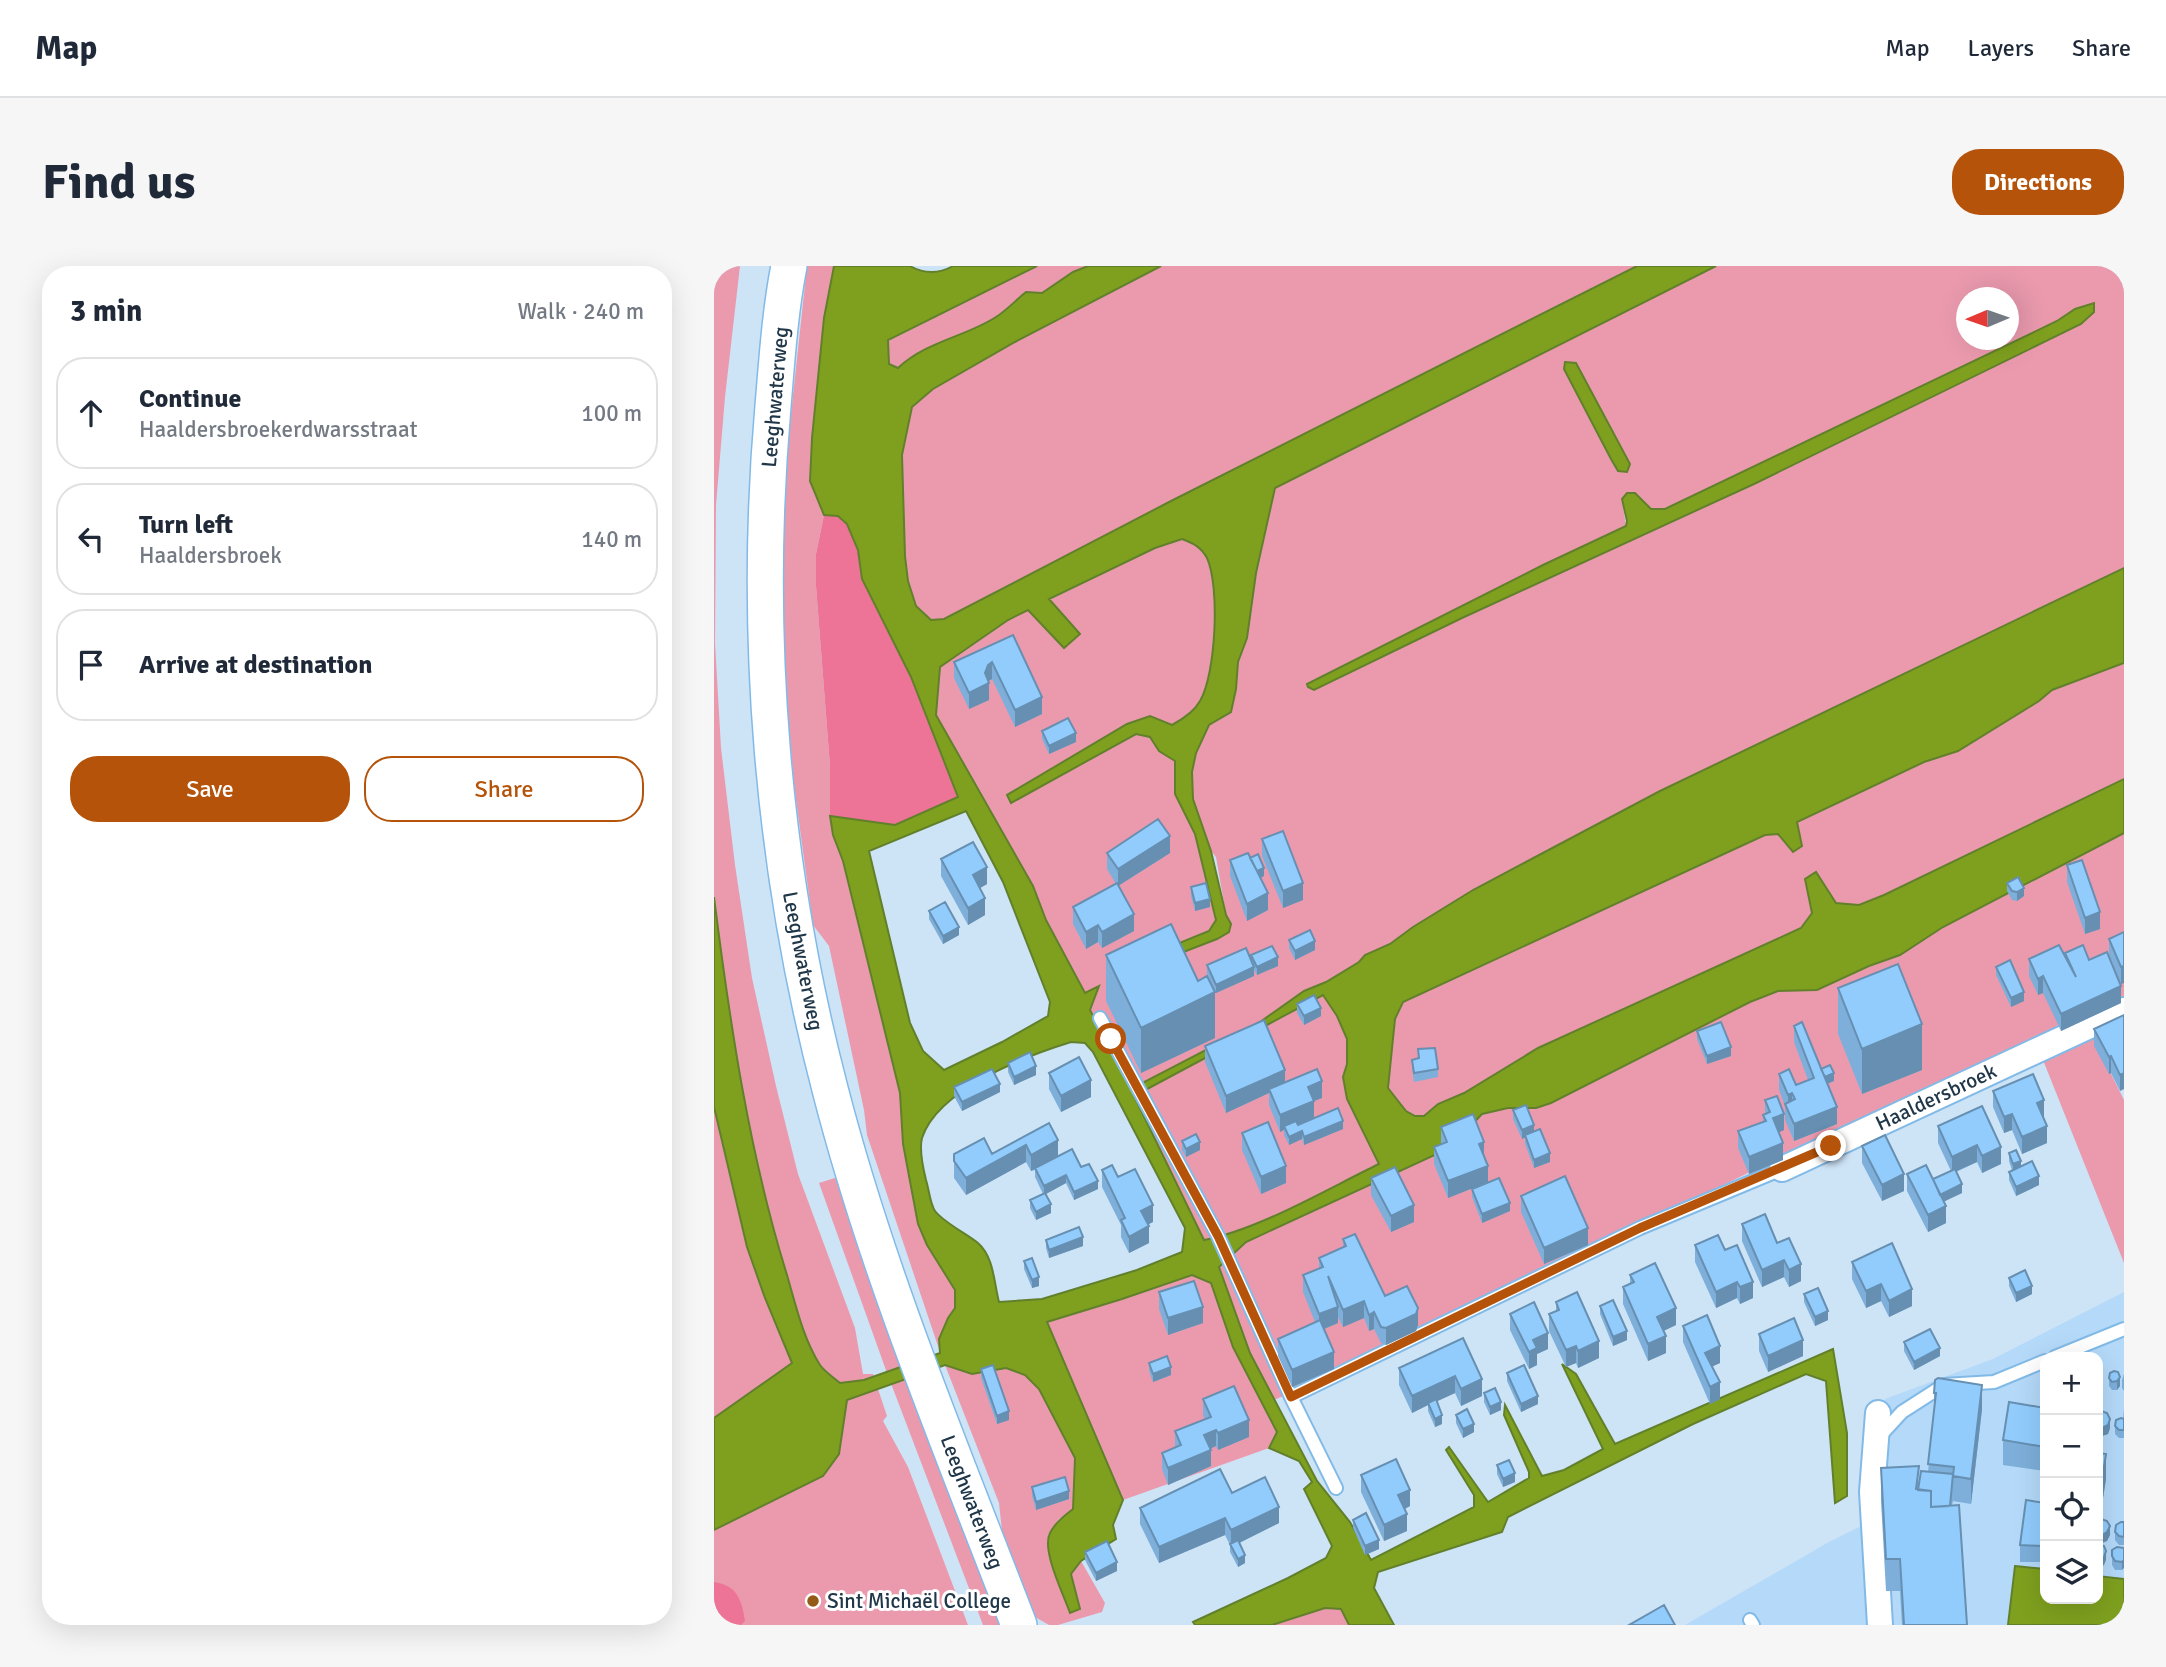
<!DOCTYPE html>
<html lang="en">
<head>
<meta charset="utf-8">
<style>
	body { margin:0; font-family:Signika,sans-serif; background:#f6f6f7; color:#1f2937 }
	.controls { position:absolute; right:21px; bottom:21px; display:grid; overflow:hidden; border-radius:14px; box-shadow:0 7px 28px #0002 }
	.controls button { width:63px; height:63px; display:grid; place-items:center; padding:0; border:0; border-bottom:2px solid #e0e1e3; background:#fff; color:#1f2937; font:35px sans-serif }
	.compass { position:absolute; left:1242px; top:21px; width:63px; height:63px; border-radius:50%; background:#fff; box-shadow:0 7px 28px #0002; rotate:268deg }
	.stop { position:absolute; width:21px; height:21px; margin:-16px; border:5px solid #b45309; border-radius:50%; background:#fff }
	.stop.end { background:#b45309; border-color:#fff; box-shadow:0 2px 7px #0008 }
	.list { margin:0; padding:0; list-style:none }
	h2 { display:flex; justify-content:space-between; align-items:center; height:91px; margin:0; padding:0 28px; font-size:30px }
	h2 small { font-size:23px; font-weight:400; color:#747a83 }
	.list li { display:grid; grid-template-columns:46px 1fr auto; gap:21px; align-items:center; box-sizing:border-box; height:112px; margin:0 14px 14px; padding:0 14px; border:2px solid #e0e1e3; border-radius:28px }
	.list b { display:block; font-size:26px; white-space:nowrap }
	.list p { margin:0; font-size:23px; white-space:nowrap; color:#747a83 }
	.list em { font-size:23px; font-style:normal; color:#747a83 }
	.actions { display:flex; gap:14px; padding:21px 28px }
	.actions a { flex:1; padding:16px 0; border:2px solid #b45309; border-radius:28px; text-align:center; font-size:24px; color:#b45309 }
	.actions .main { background:#b45309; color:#fff }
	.icon { flex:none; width:38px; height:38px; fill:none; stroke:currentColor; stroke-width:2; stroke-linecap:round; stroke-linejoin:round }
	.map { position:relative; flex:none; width:1410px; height:1359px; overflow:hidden; border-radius:28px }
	header { display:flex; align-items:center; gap:42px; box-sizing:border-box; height:98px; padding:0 35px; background:#fff; border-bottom:2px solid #e0e1e3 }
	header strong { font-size:33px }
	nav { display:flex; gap:38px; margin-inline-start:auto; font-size:24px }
	.intro { display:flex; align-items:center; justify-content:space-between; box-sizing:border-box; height:168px; padding:0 42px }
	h1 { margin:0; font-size:49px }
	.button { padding:18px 32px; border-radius:28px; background:#b45309; color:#fff; font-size:24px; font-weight:700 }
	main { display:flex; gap:42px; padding:0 42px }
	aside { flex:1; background:#fff; border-radius:28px; box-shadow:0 7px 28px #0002 }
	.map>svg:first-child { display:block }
	.built { fill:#b4d9f9 }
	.green { fill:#eb9aae; fill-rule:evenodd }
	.forest { fill:#ed7496 }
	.water { fill:#7ea01e; stroke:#62802b; stroke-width:2; fill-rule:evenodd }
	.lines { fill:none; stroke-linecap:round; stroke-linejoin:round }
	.service-casing { stroke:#82bae7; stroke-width:16 }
	.minor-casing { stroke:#82bae7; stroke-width:28 }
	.secondary-casing { stroke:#82bae7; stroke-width:38 }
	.service { stroke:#fff; stroke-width:12 }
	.minor { stroke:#fff; stroke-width:24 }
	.secondary { stroke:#fff; stroke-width:35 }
	.wall { fill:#7dafda }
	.shaded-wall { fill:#668fb1 }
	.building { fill:#91ccfd; stroke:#668fb1; stroke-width:2 }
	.route { stroke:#b45309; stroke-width:9 }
	.poi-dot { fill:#945a17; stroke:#fff; stroke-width:2.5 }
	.labels { text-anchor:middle; stroke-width:6; stroke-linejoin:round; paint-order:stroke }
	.street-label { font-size:21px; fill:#203749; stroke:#fff }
	.poi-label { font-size:21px; fill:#203749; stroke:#fff; text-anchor:start }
</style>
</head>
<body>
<header>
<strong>Map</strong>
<nav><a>Map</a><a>Layers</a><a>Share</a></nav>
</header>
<div class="intro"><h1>Find us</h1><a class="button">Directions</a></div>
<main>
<aside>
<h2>3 min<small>Walk · 240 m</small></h2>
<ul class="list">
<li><svg class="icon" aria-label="ahead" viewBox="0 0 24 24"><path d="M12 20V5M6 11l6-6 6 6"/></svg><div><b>Continue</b><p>Haaldersbroekerdwarsstraat</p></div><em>100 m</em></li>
<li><svg class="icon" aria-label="left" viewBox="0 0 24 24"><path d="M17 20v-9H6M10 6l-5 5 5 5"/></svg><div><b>Turn left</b><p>Haaldersbroek</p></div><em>140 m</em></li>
<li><svg class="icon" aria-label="arrive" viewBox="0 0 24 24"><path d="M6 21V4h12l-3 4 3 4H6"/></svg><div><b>Arrive at destination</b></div></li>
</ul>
<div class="actions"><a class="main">Save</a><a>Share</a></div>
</aside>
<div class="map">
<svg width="1410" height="1359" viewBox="0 0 1410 1359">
	<rect width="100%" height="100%" fill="#cde3f6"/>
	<path class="built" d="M 1410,1026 L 1410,1313 L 1384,1310 L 1384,1091 L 1331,1091 L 1331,1303 L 1301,1300 L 1295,1359 L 971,1359 L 1115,1276 L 1173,1247 L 1171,1133 L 1279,1093 Z"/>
	<path class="green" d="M 0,0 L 26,0 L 11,131 L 2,239 L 1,377 L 7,482 L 21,599 L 38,712 L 62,820 L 84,908 L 141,1062 L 149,1108 L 159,1108 L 173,1150 L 169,1155 L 194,1201 L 254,1359 L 0,1359 Z
		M 93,0 L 120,0 L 110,52 L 98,172 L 96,215 L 110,249 L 102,288 L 102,320 L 116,500 L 116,550 L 119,569 L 129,595 L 186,827 L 189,878 L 204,958 L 213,979 L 241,1024 L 241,1042 L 234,1052 L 225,1073 L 226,1086 L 153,869 L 150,844 L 115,680 L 99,659 L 80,519 L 69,389 L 68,301 L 71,203 Z
		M 323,0 L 374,0 L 359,6 L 328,27 L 312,26 C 302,34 293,44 282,51 C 251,71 212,76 184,103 L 174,98 L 174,75 Z
		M 447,0 L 923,0 L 457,235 L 230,353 L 217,354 L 202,340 L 194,315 L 191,290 L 188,189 L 198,141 L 219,123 L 301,76 Z
		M 1002,0 L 1410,0 L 1410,302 L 946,525 L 759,624 L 699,661 L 676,678 L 651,689 L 645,696 L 612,716 L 590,725 L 546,756 L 417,823 L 376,744 L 384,721 L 372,728 L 332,654 L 319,620 L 222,449 L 226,401 L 294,354 L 441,282 L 468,273 C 479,277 487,281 493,292 C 506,320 502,408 486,435 C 479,446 469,453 458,459 L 436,450 L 413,458 L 298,536 L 422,468 L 436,471 L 445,485 L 461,495 L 461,528 L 481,568 L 502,654 L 495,665 L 416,697 L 419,706 L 502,673 L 515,666 L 517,658 L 512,649 L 502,591 L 497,585 L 479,533 L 478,506 L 482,487 L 495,459 L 522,423 L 524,396 L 533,372 L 542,307 L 561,222 ZM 1252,32 L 1294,32 L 1294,74 L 1252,74 ZM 1380,38 L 1380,46 L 1367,58 L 1040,218 L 748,352 L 600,424 L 594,421 L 593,418 L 829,299 L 912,260 L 908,233 L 913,227 L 921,227 L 937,243 L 950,244 L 1343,55 L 1361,43 Z
		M 1410,397 L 1410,513 L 1169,629 L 1144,639 L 1122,637 L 1111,619 L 1091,613 L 1098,647 L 1087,662 L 824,782 L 750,827 L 724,838 L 710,850 L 701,850 L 692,845 L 674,822 L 681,753 L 689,736 L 1051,569 L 1064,568 L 1078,585 L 1083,556 L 1210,496 L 1244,485 L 1325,435 L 1338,424 Z
		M 1410,567 L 1410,730 L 1040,904 L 656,1092 L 560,1134 L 536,1087 L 505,1001 L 532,976 L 672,910 L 750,865 L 768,848 L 794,842 L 822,842 L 837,837 L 1036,736 L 1064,725 L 1103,724 L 1155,701 L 1186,689 L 1229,661 Z
		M 610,729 L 623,750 L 633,773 L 633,798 L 629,811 L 633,833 L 666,898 C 612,923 547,962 490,974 L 420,830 Z
		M 1379,771 L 1410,834 L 1410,997 L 1329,794 Z
		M 124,911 L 171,1059 L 286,1359 L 269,1359 L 173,1107 L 105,917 Z
		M 478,1009 L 497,1016 L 519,1081 L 563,1166 L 555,1182 L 409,1234 L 332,1055 L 408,1033 Z
		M 231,1099 L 258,1108 L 292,1102 L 311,1109 L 325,1123 L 361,1192 L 359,1243 L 345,1253 L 334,1269 L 366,1343 L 357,1308 L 367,1295 L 391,1337 L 388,1346 L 344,1359 L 335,1359 L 321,1351 L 288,1265 L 285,1237 Z
		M 611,1342 L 627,1343 L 635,1359 L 558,1359 Z"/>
	<path class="forest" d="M 110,249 L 124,250 L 133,258 L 144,284 L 148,313 L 197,411 L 244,531 L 181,559 L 116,550 L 116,500 L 102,320 L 102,288 Z
		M 0,1316 C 23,1319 28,1334 31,1355 L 27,1359 L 0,1359 Z"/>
	<path class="water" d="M 120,0 L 196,0 C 209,8 226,8 239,0 L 323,0 L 174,74 L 175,98 L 184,102 C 213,75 251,71 282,51 C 293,44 302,34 312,26 L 328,27 L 359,6 L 374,0 L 447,0 L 301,76 L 219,123 L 198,141 L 188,189 L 191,290 L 194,315 L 202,340 L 217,354 L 230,353 L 457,235 L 923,0 L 1002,0 L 561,222 L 542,307 L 533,372 L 524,396 L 522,423 L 517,446 L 495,459 L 482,487 L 478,506 L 479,533 L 497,585 L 512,649 L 517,658 L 515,666 L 503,673 L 418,706 L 416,697 L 495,665 L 502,654 L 481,568 L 461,528 L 461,495 L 445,485 L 436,471 L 422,468 L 297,537 L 293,529 L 413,458 L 436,450 L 458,459 C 469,453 480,446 486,435 C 502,408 506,320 493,292 C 487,281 479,277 468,273 L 441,282 L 335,333 L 366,368 L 350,382 L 314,344 L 294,354 L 226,401 L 222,449 L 319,620 L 332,654 L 371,727 L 385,720 L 376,744 L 417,823 L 546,756 L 590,725 L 612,716 L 645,696 L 651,689 L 676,678 L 699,661 L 759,624 L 946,525 L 1410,302 L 1410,397 L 1338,424 L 1325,435 L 1244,485 L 1210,496 L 1083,556 L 1088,580 L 1079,586 L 1064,568 L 1051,569 L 689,736 L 681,753 L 674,822 L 692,845 L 701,850 L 710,850 L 724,838 L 750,827 L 824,782 L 1087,662 L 1098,647 L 1091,613 L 1102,606 L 1122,637 L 1145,639 L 1170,629 L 1410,513 L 1410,567 L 1229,661 L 1186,689 L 1155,700 L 1103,724 L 1064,725 L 1036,736 L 837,837 L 822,842 L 794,842 L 768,848 L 736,882 L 532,976 L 505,1001 L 536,1087 L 603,1215 L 636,1256 L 657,1294 L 760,1241 L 760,1229 L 732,1184 L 735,1181 L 774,1236 L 815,1212 L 815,1206 L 790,1149 L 791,1139 L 828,1210 L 850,1204 L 889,1183 L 848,1098 L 862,1108 L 901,1178 L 1119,1083 L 1133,1167 L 1133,1230 L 1121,1237 L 1112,1115 L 1092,1108 L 979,1158 L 794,1251 L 788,1266 L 664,1306 L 660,1322 L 680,1359 L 635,1359 L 627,1343 L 611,1342 L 558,1359 L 481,1359 L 479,1356 L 574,1312 L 612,1292 L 618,1280 L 590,1223 L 598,1216 L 585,1195 L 555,1182 L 563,1166 L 519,1081 L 497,1017 L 478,1009 L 408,1033 L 333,1056 L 409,1234 L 399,1259 L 402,1273 L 367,1295 L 357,1308 L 366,1343 L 356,1347 C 350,1329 327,1284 336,1267 C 341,1257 350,1250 359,1243 L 361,1192 L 325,1123 L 311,1109 L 292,1102 L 258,1108 L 231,1099 L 133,1134 L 125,1188 L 109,1210 L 0,1264 L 0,1152 L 78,1097 L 51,1032 L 33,981 L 0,841 L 0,631 C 16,758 35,887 73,1009 C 82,1040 89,1072 106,1099 C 111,1106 119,1111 126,1117 L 150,1114 L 226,1087 L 225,1073 L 234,1052 L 241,1042 L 241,1024 L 213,979 L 204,958 L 189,878 L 186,827 L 129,595 L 119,569 L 116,550 L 181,559 L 244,531 L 197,411 L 148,313 L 144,284 L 133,258 L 124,250 L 110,249 L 96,215 L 98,172 L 110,52 ZM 252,545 L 289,616 L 336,736 L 334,750 L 288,776 L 230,804 L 209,785 L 196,757 L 155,585 ZM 609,729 L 623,750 L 633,773 L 633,798 L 629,811 L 633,833 L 665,898 C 613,923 546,963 490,974 L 420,830 ZM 357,776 L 371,777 L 379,786 L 471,962 L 468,986 L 423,1004 L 328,1033 L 285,1036 C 280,1017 280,991 264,977 C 253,968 229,956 221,945 C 216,938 215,923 212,914 C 209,902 205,884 208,872 C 224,823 312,790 357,776 Z
		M 1380,37 L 1380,46 L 1367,58 L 1040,218 L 748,352 L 600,424 L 594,421 L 593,418 L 829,299 L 912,260 L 913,255 L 908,233 L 913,227 L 921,227 L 937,243 L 951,243 L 1343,55 L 1361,43 Z
		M 851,96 L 862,97 L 916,198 L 913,206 L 904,205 L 897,193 L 850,103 Z
		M 1301,1300 L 1331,1303 L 1331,1333 L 1384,1333 L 1384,1310 L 1410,1313 L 1410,1359 L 1294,1359 Z"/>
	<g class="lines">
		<g class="service-casing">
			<path id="service" d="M 386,752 L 504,970 L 577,1131 L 622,1222
				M 1341,1091 L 1410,1063
				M 577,1131 L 926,962 L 1068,903
				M 1165,1171 L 1188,1146 L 1230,1119 L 1280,1116 L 1331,1095
				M 1036,1354 L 1039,1359"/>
		</g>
		<g class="minor-casing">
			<path id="minor" d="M 1068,903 L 1410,744
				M 1164,1147 L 1158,1226 L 1166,1359"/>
		</g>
		<g class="secondary-casing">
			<path id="secondary" d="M 75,0 C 66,46 63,93 59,140 C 39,367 58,601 116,823 C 163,1006 237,1182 305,1359"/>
		</g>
		<use href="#service" class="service"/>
		<use href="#minor" class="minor"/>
		<use href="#secondary" class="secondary"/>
	</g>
	<path class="wall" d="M 299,369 L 328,448 L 301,461 L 278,413 L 275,415 L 275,434 L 255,443 L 240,412 L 240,396 Z
		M 328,465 L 362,476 L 335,488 L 328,473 Z
		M 548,573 L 589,634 L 569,642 L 548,590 Z
		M 393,587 L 456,587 L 404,620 L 420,665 L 388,682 L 384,676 L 372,683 L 359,658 L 359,641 L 402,618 L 393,603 Z
		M 536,592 L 550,610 L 546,612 L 554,644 L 533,655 L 516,610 L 516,594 Z
		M 227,593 L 273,618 L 266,622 L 271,649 L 254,659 L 227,610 Z
		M 1353,599 L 1386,663 L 1371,668 L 1353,616 Z
		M 1293,617 L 1310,630 L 1303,635 L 1298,634 L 1293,625 Z
		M 477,621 L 496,641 L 481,645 L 477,630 Z
		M 215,645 L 245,669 L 229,678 L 215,653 Z
		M 1410,666 L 1407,718 L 1395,689 L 1395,673 Z
		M 575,674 L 601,684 L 581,694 L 575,682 Z
		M 1351,687 L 1375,694 L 1407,737 L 1347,765 L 1329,727 L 1324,729 L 1315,710 L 1315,693 L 1351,690 Z
		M 392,689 L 484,715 L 501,772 L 427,807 L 392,735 Z
		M 537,689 L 564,700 L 543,709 L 540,704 L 540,710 L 502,727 L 493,708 L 493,699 L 537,694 Z
		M 1282,701 L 1310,735 L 1297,741 L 1282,709 Z
		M 1124,722 L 1208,804 L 1148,828 L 1124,768 Z
		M 583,738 L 607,750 L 590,759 L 583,747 Z
		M 1410,749 L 1406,825 L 1397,807 L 1395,808 L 1380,780 L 1380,763 Z
		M 1080,760 L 1107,803 L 1120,815 L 1113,818 L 1123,858 L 1080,875 L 1071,854 L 1071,840 L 1065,824 L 1065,808 L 1082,819 L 1094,814 L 1080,776 Z
		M 983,765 L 1017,790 L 993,798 L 983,773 Z
		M 491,780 L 571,816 L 608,832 L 600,835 L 600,852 L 629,863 L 590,879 L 588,873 L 575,879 L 570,869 L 570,864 L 566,866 L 555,839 L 555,827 L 512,847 L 491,796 Z
		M 698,794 L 724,803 L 724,811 L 700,816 L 698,802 Z
		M 294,797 L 322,809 L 300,819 L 294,806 Z
		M 335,807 L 377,831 L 347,846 L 335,823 Z
		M 240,821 L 286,826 L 248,845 L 240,830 Z
		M 1279,825 L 1330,851 L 1329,851 L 1333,877 L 1308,888 L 1298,864 L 1290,867 L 1279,841 Z
		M 1051,834 L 1070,864 L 1065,866 L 1069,894 L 1035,908 L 1024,882 L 1024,865 L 1049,856 L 1049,849 L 1051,848 Z
		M 1268,840 L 1287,898 L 1268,907 L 1263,896 L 1242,906 L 1248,927 L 1230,935 L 1232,957 L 1214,966 L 1193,925 L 1193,908 L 1219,913 L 1237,905 L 1224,877 L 1224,860 Z
		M 799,844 L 820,865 L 836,896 L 820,902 L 811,878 L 811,871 L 808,873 L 799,853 Z
		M 335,857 L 344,890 L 367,901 L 384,923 L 360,934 L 352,917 L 332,928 L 337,947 L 322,954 L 316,942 L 316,934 L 329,928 L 321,911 L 321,904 L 317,905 L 312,896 L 252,929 L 240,912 L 240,888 L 278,888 Z
		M 727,861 L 770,890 L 774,916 L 734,932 L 720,898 L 720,881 L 727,878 Z
		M 528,867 L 572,917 L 547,928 L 528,884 Z
		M 468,875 L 486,884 L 472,891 L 468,884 Z
		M 1148,880 L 1190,925 L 1168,935 L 1148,897 Z
		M 1295,887 L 1307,900 L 1325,919 L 1302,930 L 1295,914 L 1295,906 L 1298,904 L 1295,895 Z
		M 388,904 L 404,911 L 439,956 L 434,958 L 435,977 L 415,987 L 407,971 L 407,959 L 388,921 Z
		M 657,912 L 700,956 L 677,966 L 657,929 Z
		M 758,923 L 796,945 L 768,957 L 758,931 Z
		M 807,930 L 874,979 L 830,998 L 807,946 Z
		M 1028,958 L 1063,977 L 1087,1015 L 1075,1021 L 1070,1011 L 1048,1021 L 1028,975 Z
		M 629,973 L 671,1030 L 704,1059 L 702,1065 L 672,1079 L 667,1077 L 660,1063 L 655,1065 L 650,1052 L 629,1061 L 624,1051 L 624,1057 L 610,1063 L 620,1103 L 578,1121 L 564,1090 L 564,1073 L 601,1056 L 589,1026 L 589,1009 L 605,1003 L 605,992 L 629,981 Z
		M 332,974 L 369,980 L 335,992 L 332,982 Z
		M 981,979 L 1011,984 L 1039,1032 L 1026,1038 L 1023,1032 L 1002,1042 L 981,996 Z
		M 310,995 L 325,1020 L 318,1022 L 310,1003 Z
		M 1138,996 L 1198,1040 L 1175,1051 L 1167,1035 L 1152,1042 L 1138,1013 Z
		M 916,1009 L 962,1059 L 949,1065 L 952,1087 L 934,1095 L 909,1038 L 909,1021 L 916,1018 Z
		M 1295,1012 L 1318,1028 L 1302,1036 L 1295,1020 Z
		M 445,1026 L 489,1057 L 454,1069 L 445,1043 Z
		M 1090,1028 L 1114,1054 L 1101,1060 L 1090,1036 Z
		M 842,1036 L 885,1092 L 864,1102 L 862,1097 L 852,1101 L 835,1065 L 835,1048 L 842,1045 Z
		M 886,1040 L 913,1074 L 899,1080 L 886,1048 Z
		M 796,1048 L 834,1083 L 823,1088 L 823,1099 L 815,1103 L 796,1064 Z
		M 969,1060 L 1006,1097 L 998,1100 L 1006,1133 L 996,1138 L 969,1076 Z
		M 1045,1068 L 1089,1090 L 1054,1106 L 1045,1085 Z
		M 749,1072 L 768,1130 L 747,1140 L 741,1127 L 723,1135 L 728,1158 L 721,1161 L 714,1145 L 714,1139 L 698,1147 L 685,1119 L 685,1102 Z
		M 1190,1076 L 1226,1090 L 1200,1104 L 1190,1085 Z
		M 435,1097 L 457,1109 L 439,1116 L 435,1105 Z
		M 267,1103 L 295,1154 L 283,1158 L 267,1112 Z
		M 793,1107 L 824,1138 L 807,1146 L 793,1115 Z
		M 1410,1108 L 1410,1125 L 1408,1122 L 1408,1114 Z
		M 1406,1111 L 1406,1120 L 1403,1124 L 1398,1124 L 1395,1120 L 1395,1112 Z
		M 770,1127 L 787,1144 L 776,1149 L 770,1136 Z
		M 1220,1127 L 1268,1143 L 1257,1238 L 1239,1235 L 1238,1239 L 1253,1359 L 1188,1359 L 1186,1325 L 1172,1325 L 1167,1235 L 1167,1202 L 1205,1216 L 1214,1206 L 1220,1151 Z
		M 489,1133 L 535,1171 L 504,1184 L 502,1180 L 497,1183 L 497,1200 L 454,1219 L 448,1203 L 448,1187 L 461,1181 L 461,1165 L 491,1154 L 489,1149 Z
		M 1331,1142 L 1331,1205 L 1289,1199 L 1289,1174 Z
		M 1410,1143 L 1410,1172 L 1405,1172 L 1401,1168 L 1401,1160 L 1409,1153 Z
		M 1384,1147 L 1396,1162 L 1394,1168 L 1388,1170 L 1386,1187 L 1392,1213 L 1389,1232 L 1384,1231 Z
		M 742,1149 L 760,1166 L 749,1172 L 742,1157 Z
		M 783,1199 L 801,1216 L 789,1221 L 783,1208 Z
		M 647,1209 L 696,1240 L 691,1243 L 693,1265 L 670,1275 L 647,1226 Z
		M 318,1221 L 355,1233 L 322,1244 L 318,1230 Z
		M 518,1227 L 565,1257 L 525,1277 L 531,1297 L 524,1301 L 516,1286 L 516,1279 L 511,1269 L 445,1297 L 426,1258 L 426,1242 Z
		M 1331,1237 L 1327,1296 L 1306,1296 L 1306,1279 Z
		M 639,1254 L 665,1283 L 651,1289 L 639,1262 Z
		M 1384,1254 L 1396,1269 L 1393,1275 L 1388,1277 L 1384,1276 Z
		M 1410,1256 L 1410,1279 L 1405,1279 L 1401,1274 L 1401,1266 Z
		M 1409,1281 L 1408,1304 L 1401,1304 L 1398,1299 L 1398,1290 Z
		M 371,1286 L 403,1305 L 382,1315 L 371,1294 Z"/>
	<path class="shaded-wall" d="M 278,396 L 278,413 L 274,415 L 275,417 L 275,434 L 255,443 L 255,427 L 271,407 L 274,399 Z
		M 328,431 L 328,448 L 301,461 L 301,444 Z
		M 362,467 L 362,476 L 335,488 L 335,480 Z
		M 456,570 L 456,587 L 404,620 L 404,603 Z
		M 273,601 L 273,618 L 259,626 L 259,609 Z
		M 550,602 L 550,610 L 540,615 L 540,607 Z
		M 589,617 L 589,634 L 569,642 L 569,625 Z
		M 1310,622 L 1310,630 L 1303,635 L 1303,626 Z
		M 554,627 L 554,644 L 533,655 L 533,638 Z
		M 271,632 L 271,649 L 254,659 L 254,642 Z
		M 496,633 L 496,641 L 481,645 L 481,637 Z
		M 1386,646 L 1386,663 L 1371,668 L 1371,652 Z
		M 420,648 L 420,665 L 388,682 L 388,666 Z
		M 384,659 L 384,676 L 372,683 L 372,666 Z
		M 245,661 L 245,669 L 229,678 L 229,670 Z
		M 601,675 L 601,684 L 581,694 L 581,685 Z
		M 564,691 L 564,700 L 543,709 L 543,701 Z
		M 1410,700 L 1410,717 L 1407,718 L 1407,701 Z
		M 540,701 L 540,710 L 502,727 L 502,719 Z
		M 1329,710 L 1329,727 L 1324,729 L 1324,713 Z
		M 1407,720 L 1407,737 L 1347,765 L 1347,748 Z
		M 501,726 L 501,772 L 427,807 L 427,762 Z
		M 1310,726 L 1310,735 L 1297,741 L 1297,732 Z
		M 607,742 L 607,750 L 590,759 L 590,750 Z
		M 1208,758 L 1208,804 L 1148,828 L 1148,783 Z
		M 1017,781 L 1017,790 L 993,798 L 993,790 Z
		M 1397,790 L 1397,807 L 1395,808 L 1395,791 Z
		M 322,800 L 322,809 L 300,819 L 300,811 Z
		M 571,804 L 571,820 L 555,823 L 555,827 L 512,847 L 512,830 Z
		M 1120,807 L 1120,815 L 1110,819 L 1110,811 Z
		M 1410,807 L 1410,823 L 1406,825 L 1406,809 Z
		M 377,814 L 377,831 L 347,846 L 347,830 Z
		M 608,815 L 608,832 L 594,837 L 594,821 Z
		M 286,818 L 286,826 L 248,845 L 248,836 Z
		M 1078,827 L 1078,844 L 1074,843 L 1074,829 Z
		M 1330,834 L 1330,851 L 1323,854 L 1323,837 Z
		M 600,835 L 600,852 L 571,863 L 570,860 L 570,864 L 566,866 L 566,849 Z
		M 1123,841 L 1123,858 L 1080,875 L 1080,858 Z
		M 1070,848 L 1070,864 L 1059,869 L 1059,852 Z
		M 1298,848 L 1298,864 L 1290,867 L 1290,851 Z
		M 629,855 L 629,863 L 590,879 L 590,871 Z
		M 820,859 L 820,867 L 808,873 L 808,864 Z
		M 1333,860 L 1333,877 L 1308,888 L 1308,871 Z
		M 588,865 L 588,873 L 575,879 L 575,871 Z
		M 344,874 L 344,890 L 317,905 L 317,889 Z
		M 486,876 L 486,884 L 472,891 L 472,883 Z
		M 770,876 L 770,893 L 765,878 Z
		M 1069,877 L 1069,894 L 1035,908 L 1035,891 Z
		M 312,879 L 312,896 L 252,929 L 252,912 Z
		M 1263,879 L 1263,896 L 1238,907 L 1238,891 Z
		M 1287,881 L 1287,898 L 1268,907 L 1268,890 Z
		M 836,887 L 836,896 L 820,902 L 820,894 Z
		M 1307,895 L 1307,903 L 1299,906 L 1299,898 Z
		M 572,900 L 572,917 L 547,928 L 547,911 Z
		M 774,900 L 774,916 L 734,932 L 734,915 Z
		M 1190,908 L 1190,925 L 1168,935 L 1168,919 Z
		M 352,909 L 352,917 L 330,929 L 330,920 Z
		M 1325,910 L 1325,919 L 1302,930 L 1302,921 Z
		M 384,915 L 384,923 L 360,934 L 360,926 Z
		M 1248,918 L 1248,927 L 1225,938 L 1225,929 Z
		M 796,937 L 796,945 L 768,957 L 768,948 Z
		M 337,938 L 337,947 L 322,954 L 322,946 Z
		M 439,939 L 439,956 L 427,962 L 427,945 Z
		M 700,939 L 700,956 L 677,966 L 677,950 Z
		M 1232,940 L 1232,957 L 1214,966 L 1214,949 Z
		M 435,960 L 435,977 L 415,987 L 415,971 Z
		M 874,962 L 874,979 L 830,998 L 830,982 Z
		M 369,971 L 369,980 L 335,992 L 335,984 Z
		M 1070,994 L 1070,1011 L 1048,1021 L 1048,1004 Z
		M 1087,998 L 1087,1015 L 1075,1021 L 1075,1004 Z
		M 325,1011 L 325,1020 L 318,1022 L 318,1014 Z
		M 1023,1016 L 1023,1032 L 1002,1042 L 1002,1026 Z
		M 1039,1016 L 1039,1032 L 1026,1038 L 1026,1021 Z
		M 1167,1018 L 1167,1035 L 1152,1042 L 1152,1025 Z
		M 1318,1020 L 1318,1028 L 1302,1036 L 1302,1027 Z
		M 1198,1023 L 1198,1040 L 1175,1051 L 1175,1035 Z
		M 650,1035 L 650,1052 L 629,1061 L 629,1044 Z
		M 489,1041 L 489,1057 L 454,1069 L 454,1052 Z
		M 624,1041 L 624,1057 L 605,1065 L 605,1048 Z
		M 704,1042 L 704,1059 L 702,1065 L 672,1079 L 672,1062 Z
		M 962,1042 L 962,1059 L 943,1068 L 943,1051 Z
		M 1114,1045 L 1114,1054 L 1101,1060 L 1101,1051 Z
		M 660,1046 L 660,1063 L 655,1065 L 655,1049 Z
		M 913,1065 L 913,1074 L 899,1080 L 899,1071 Z
		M 834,1067 L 834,1083 L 823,1088 L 823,1099 L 815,1103 L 815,1086 L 819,1074 Z
		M 952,1070 L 952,1087 L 934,1095 L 934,1078 Z
		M 1089,1074 L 1089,1090 L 1054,1106 L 1054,1090 Z
		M 885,1075 L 885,1092 L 864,1102 L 864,1085 Z
		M 862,1080 L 862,1097 L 852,1101 L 852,1084 Z
		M 1006,1080 L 1006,1097 L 991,1104 L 991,1087 Z
		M 1226,1082 L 1226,1090 L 1200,1104 L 1200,1096 Z
		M 620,1086 L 620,1103 L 578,1121 L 578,1104 Z
		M 457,1101 L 457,1109 L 439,1116 L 439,1108 Z
		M 741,1110 L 741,1127 L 715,1139 L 714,1137 L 714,1139 L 698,1147 L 698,1130 Z
		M 1406,1111 L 1406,1120 L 1403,1124 L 1403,1115 Z
		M 768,1113 L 768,1130 L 747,1140 L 747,1123 Z
		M 1006,1116 L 1006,1133 L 996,1138 L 996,1121 Z
		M 1268,1119 L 1268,1143 L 1257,1238 L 1257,1213 Z
		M 824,1130 L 824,1138 L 807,1146 L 807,1138 Z
		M 787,1136 L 787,1144 L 776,1149 L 776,1141 Z
		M 295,1145 L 295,1154 L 283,1158 L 283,1150 Z
		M 728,1149 L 728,1158 L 721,1161 L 721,1153 Z
		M 1388,1150 L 1396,1153 L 1396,1162 L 1394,1168 L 1388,1170 L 1384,1205 L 1384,1180 Z
		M 535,1154 L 535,1171 L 504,1184 L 504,1167 Z
		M 760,1158 L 760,1166 L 749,1172 L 749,1163 Z
		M 502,1164 L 502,1180 L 490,1185 L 490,1169 Z
		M 497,1184 L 497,1200 L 454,1219 L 454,1202 Z
		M 1392,1188 L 1392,1213 L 1389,1232 L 1389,1207 Z
		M 801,1207 L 801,1216 L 789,1221 L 789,1213 Z
		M 696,1224 L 696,1240 L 684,1246 L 684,1229 Z
		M 355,1225 L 355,1233 L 322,1244 L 322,1236 Z
		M 565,1241 L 565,1257 L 517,1281 L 517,1264 Z
		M 1331,1247 L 1331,1264 L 1327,1296 L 1327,1280 Z
		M 693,1248 L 693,1265 L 670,1275 L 670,1259 Z
		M 511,1252 L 511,1269 L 445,1297 L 445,1281 Z
		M 1396,1260 L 1396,1269 L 1393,1275 L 1388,1277 L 1388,1269 Z
		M 665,1274 L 665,1283 L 651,1289 L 651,1280 Z
		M 1392,1285 L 1392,1294 L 1390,1299 L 1384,1302 L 1384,1294 Z
		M 531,1289 L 531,1297 L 524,1301 L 524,1293 Z
		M 1410,1294 L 1410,1302 L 1408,1304 L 1408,1296 Z
		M 403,1296 L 403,1305 L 382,1315 L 382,1307 Z"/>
	<path class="building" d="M 299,369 L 328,431 L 301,444 L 278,396 L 274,399 L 271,407 L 275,417 L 255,427 L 240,396 Z
		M 354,452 L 362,467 L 335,480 L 328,465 Z
		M 444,553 L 456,570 L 404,603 L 393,587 Z
		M 569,565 L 589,617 L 569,625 L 548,573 Z
		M 259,576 L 273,601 L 259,609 L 271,632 L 254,642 L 227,593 Z
		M 534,587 L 554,627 L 533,638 L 516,594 Z
		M 544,588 L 550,602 L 543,605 L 536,592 Z
		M 1368,594 L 1386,646 L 1371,652 L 1353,599 Z
		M 1304,611 L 1310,622 L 1303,626 L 1298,625 L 1293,617 Z
		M 403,617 L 420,648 L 388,666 L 384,659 L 372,666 L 359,641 Z
		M 492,617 L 496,633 L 481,637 L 477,621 Z
		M 231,636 L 245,661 L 229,670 L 215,645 Z
		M 457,658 L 484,715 L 493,710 L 501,726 L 427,762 L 392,689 Z
		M 596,664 L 601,675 L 581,685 L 575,674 Z
		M 1410,666 L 1410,700 L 1407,701 L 1395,673 Z
		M 1345,679 L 1362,711 L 1351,687 L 1369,679 L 1375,694 L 1393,686 L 1407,720 L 1347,748 L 1329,710 L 1324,713 L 1315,693 Z
		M 558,680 L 564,691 L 543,701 L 537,689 Z
		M 532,682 L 540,701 L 502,719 L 493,699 Z
		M 1296,694 L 1310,726 L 1297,732 L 1282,701 Z
		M 1184,698 L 1208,758 L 1148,783 L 1124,722 Z
		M 600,729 L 607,742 L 590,750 L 583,738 Z
		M 1410,749 L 1410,807 L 1406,809 L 1397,790 L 1395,791 L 1380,763 Z
		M 550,754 L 571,804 L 512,830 L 491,780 Z
		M 1007,756 L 1017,781 L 993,790 L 983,765 Z
		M 1088,756 L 1123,841 L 1080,858 L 1071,838 L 1081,833 L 1078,827 L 1074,829 L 1065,808 L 1075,803 L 1082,819 L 1100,812 L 1080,760 Z
		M 721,782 L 724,803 L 700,807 L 698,794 L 705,792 L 704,783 Z
		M 316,786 L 322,800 L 300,811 L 294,797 Z
		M 365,791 L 377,814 L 347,830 L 335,807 Z
		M 1116,799 L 1120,807 L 1111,811 L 1107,803 Z
		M 278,803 L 286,818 L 248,836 L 240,821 Z
		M 603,803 L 608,815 L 594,821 L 600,835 L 566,849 L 555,823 Z
		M 1319,808 L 1330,834 L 1323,837 L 1333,860 L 1308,871 L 1298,848 L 1290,851 L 1279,825 Z
		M 1063,830 L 1070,848 L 1059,852 L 1069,877 L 1035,891 L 1024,865 L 1052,855 L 1049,849 L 1056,846 L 1051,834 Z
		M 812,839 L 820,859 L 808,864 L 799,844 Z
		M 1268,840 L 1287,881 L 1268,890 L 1263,879 L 1238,891 L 1224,860 Z
		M 624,842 L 629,855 L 590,871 L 588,865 L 575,871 L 570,860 L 582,855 L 584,859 Z
		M 759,848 L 770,876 L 765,878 L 774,900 L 734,915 L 720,881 L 733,876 L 727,861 Z
		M 554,856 L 572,900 L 547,911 L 528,867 Z
		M 335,857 L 344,874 L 317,889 L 312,879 L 252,912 L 240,895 L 240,888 L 270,872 L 278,888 Z
		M 826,863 L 836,887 L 820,894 L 811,869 Z
		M 482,868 L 486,876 L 472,883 L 468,875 Z
		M 1171,869 L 1190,908 L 1168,919 L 1148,880 Z
		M 358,883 L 367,901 L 375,898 L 384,915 L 360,926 L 352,909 L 330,920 L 321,902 Z
		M 1302,884 L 1307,895 L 1299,898 L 1295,887 Z
		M 1318,895 L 1325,910 L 1302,921 L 1295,906 Z
		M 398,899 L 404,911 L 421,903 L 439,939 L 427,945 L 435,960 L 415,971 L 407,954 L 411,952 L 388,904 Z
		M 1212,899 L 1232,940 L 1214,949 L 1193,908 Z
		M 681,901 L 700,939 L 677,950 L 657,912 Z
		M 1241,903 L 1248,918 L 1226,929 L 1219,913 Z
		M 851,910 L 874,962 L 830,982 L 807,930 Z
		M 785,912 L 796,937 L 768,948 L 758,923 Z
		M 331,927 L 337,938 L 322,946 L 316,934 Z
		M 1051,948 L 1063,977 L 1075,972 L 1087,998 L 1075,1004 L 1070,994 L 1048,1004 L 1028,958 Z
		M 365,961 L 369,971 L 335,984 L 332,974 Z
		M 641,968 L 671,1030 L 693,1020 L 704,1042 L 702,1048 L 672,1062 L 667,1061 L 660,1046 L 655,1049 L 650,1035 L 629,1044 L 614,1010 L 624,1041 L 605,1048 L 589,1009 L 609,1001 L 605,992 L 632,980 L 629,973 Z
		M 1004,969 L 1011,984 L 1023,979 L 1039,1016 L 1026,1021 L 1023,1016 L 1002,1026 L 981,979 Z
		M 1178,977 L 1198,1023 L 1175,1035 L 1167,1018 L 1152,1025 L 1138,996 Z
		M 318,992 L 325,1011 L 318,1014 L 310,995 Z
		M 941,997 L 962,1042 L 943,1051 L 952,1070 L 934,1078 L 909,1021 L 920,1016 L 916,1009 Z
		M 1311,1004 L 1318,1020 L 1302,1027 L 1295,1012 Z
		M 480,1015 L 489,1041 L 454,1052 L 445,1026 Z
		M 1104,1022 L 1114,1045 L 1101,1051 L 1090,1028 Z
		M 863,1026 L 885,1075 L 864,1085 L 862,1080 L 852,1084 L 835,1048 L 845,1044 L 842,1036 Z
		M 899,1034 L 913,1065 L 899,1071 L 886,1040 Z
		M 820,1036 L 834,1067 L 819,1074 L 823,1082 L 815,1086 L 796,1048 Z
		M 993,1049 L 1006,1080 L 991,1087 L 1006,1116 L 996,1121 L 969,1060 Z
		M 1080,1052 L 1089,1074 L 1054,1090 L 1045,1068 Z
		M 606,1054 L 620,1086 L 578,1104 L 564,1073 Z
		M 1216,1063 L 1226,1082 L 1200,1096 L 1190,1076 Z
		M 749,1072 L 768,1113 L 747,1123 L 741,1110 L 698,1130 L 685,1102 Z
		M 453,1090 L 457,1101 L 439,1108 L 435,1097 Z
		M 279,1099 L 295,1145 L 283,1150 L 267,1103 Z
		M 810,1099 L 824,1130 L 807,1138 L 793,1107 Z
		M 1400,1105 L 1404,1106 L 1406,1111 L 1403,1115 L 1398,1116 L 1395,1112 L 1396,1107 Z
		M 1224,1112 L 1268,1119 L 1257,1213 L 1239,1210 L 1240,1201 L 1214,1198 L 1222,1127 L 1220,1127 L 1221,1114 Z
		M 520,1120 L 535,1154 L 504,1167 L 502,1164 L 490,1169 L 497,1184 L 454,1202 L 448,1187 L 467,1179 L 461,1165 L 497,1151 L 489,1133 Z
		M 781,1122 L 787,1136 L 776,1141 L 770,1127 Z
		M 722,1133 L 728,1149 L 721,1153 L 714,1137 Z
		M 1295,1136 L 1331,1142 L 1331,1181 L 1289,1174 Z
		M 753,1143 L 760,1158 L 749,1163 L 742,1149 Z
		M 1387,1145 L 1393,1147 L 1396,1153 L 1394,1159 L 1388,1162 L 1388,1150 L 1384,1150 L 1384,1147 Z
		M 1384,1150 L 1388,1150 L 1384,1180 Z
		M 1407,1152 L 1410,1153 L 1410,1164 L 1405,1164 L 1401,1160 L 1402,1154 Z
		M 1384,1187 L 1392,1188 L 1389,1207 L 1384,1207 Z
		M 682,1193 L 696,1224 L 684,1229 L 693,1248 L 670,1259 L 647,1209 Z
		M 795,1194 L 801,1207 L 789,1213 L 783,1199 Z
		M 1205,1200 L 1202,1223 L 1217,1225 L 1217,1241 L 1245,1239 L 1253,1359 L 1190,1359 L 1186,1293 L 1172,1293 L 1167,1202 Z
		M 506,1203 L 518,1227 L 551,1211 L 565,1241 L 517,1264 L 511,1252 L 445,1281 L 426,1242 Z
		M 1207,1205 L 1239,1208 L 1236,1240 L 1217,1241 L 1217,1225 L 1204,1224 Z
		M 351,1211 L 355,1225 L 322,1236 L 318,1221 Z
		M 1312,1234 L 1331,1237 L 1331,1247 L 1327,1280 L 1306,1279 Z
		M 652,1247 L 665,1274 L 651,1280 L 639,1254 Z
		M 1387,1253 L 1393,1255 L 1396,1260 L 1393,1266 L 1388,1269 L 1384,1267 L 1384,1254 Z
		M 1407,1256 L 1410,1256 L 1410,1271 L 1405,1270 L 1401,1266 L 1402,1259 Z
		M 524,1274 L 531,1289 L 524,1293 L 516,1278 Z
		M 393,1275 L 403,1296 L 382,1307 L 371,1286 Z
		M 1384,1278 L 1390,1280 L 1392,1285 L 1390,1291 L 1384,1294 Z
		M 1403,1281 L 1410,1282 L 1410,1294 L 1408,1296 L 1401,1295 L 1398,1290 L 1398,1284 Z
		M 950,1339 L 961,1359 L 915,1359 Z"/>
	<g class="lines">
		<path class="route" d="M 397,773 L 504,970 L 577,1131 L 926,962 L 1117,880"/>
	</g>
	<circle class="poi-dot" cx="99" cy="1335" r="7"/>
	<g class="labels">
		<g class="street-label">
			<text transform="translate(61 131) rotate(-85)" y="7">Leeghwaterweg</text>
			<text transform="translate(89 695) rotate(79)" y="7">Leeghwaterweg</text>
			<text transform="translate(1222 831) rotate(-25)" y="7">Haaldersbroek</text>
			<text transform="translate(258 1236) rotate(69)" y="7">Leeghwaterweg</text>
		</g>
		<g class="poi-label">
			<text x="113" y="1342">Sint Michaël College</text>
		</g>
	</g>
</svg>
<div class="controls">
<button>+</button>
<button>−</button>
<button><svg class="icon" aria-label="locate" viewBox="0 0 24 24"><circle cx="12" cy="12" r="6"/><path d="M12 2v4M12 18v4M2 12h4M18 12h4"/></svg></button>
<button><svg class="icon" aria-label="layers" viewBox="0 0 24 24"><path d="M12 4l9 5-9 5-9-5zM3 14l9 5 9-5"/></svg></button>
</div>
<svg class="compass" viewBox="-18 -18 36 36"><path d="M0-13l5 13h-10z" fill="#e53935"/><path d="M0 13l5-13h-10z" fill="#747a83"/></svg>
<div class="stop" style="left:397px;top:773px"></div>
<div class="stop end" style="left:1117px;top:880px"></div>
</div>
</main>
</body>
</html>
